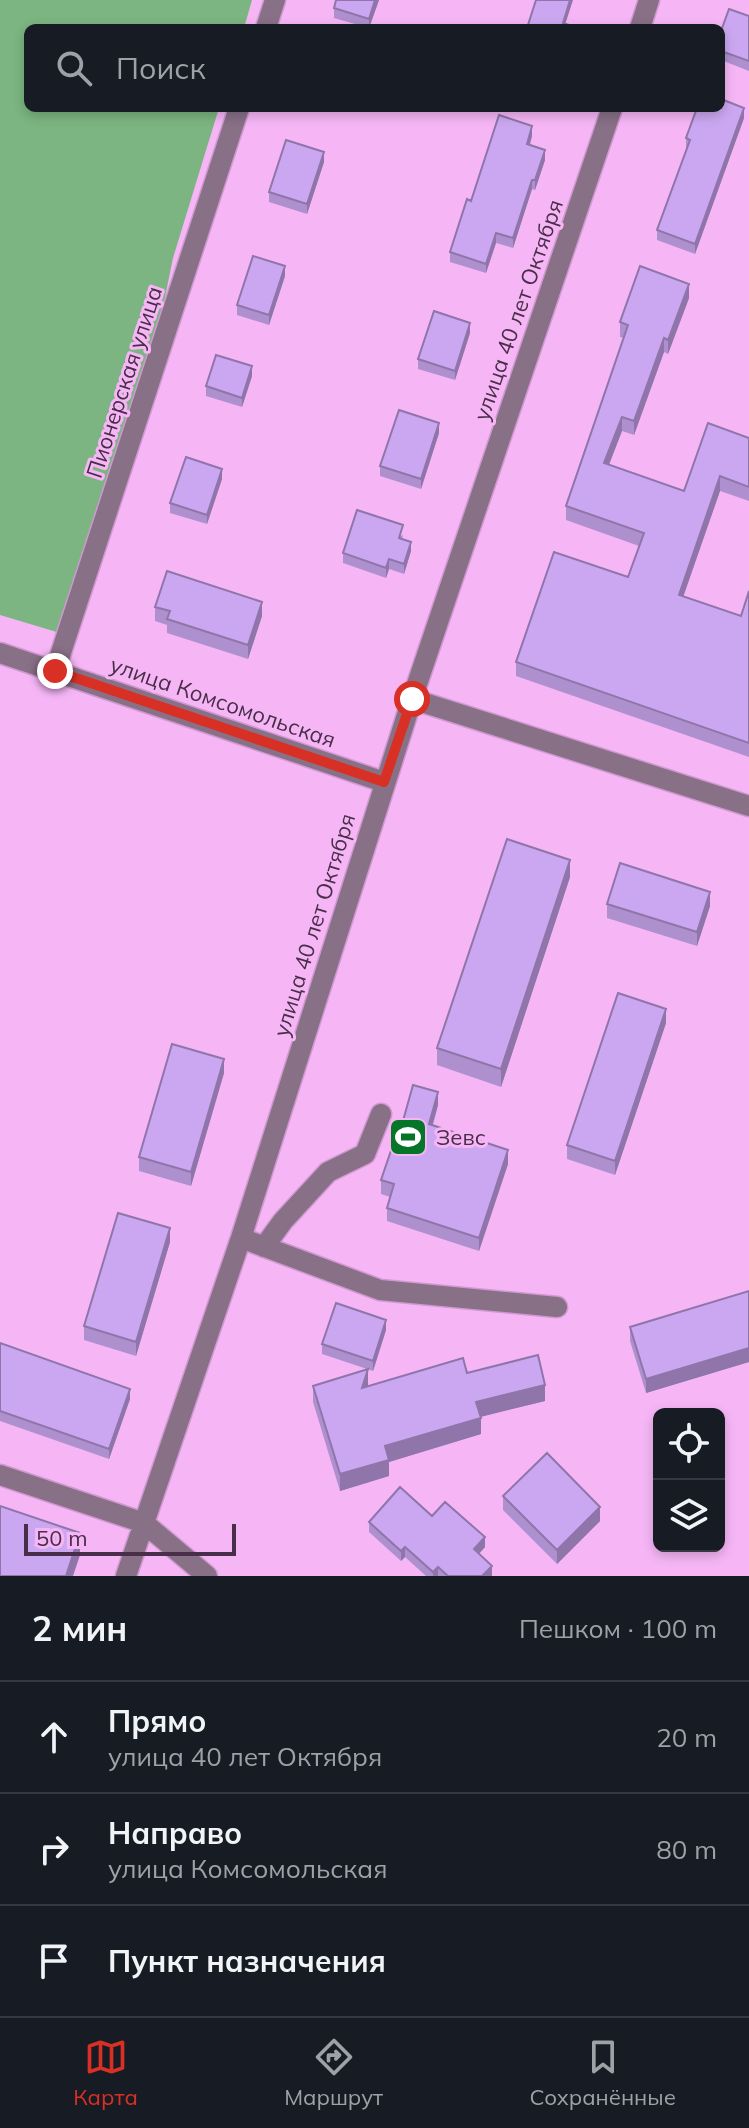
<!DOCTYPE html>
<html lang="ru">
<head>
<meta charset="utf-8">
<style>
	body { margin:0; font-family:Mulish,sans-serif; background:#242831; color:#f1f3f6 }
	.controls { position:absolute; right:24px; bottom:24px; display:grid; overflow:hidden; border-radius:12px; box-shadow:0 4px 12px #0003 }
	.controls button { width:72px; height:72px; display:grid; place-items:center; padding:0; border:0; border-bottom:2px solid #363941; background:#171b24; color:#f1f3f6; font:40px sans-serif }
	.scale { position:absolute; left:24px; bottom:20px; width:212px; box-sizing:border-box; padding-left:8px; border:4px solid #482e48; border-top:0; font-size:22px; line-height:28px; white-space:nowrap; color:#482e48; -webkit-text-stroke:6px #f6b6f6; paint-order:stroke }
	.stop { position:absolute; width:24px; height:24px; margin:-18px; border:6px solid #d93025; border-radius:50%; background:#fff }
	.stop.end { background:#d93025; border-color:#fff; box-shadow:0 2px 8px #0008 }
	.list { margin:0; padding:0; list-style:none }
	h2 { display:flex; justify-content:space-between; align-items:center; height:104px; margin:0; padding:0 32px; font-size:34px }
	h2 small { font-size:26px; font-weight:400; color:#9ea1a6 }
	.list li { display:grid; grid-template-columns:52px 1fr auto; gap:24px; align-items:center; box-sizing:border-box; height:112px; padding:0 32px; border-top:2px solid #363941 }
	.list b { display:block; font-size:30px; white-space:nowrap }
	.list p { margin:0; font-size:26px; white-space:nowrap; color:#9ea1a6 }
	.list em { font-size:26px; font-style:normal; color:#9ea1a6 }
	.icon { flex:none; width:44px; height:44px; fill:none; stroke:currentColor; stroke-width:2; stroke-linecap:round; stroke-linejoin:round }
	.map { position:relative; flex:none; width:749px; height:1576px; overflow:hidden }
	.search { position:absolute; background:#171b24; box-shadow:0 4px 12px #0003; left:24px; right:24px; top:24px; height:88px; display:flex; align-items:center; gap:20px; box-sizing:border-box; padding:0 28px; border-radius:12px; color:#9ea1a6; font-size:30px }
	.sheet { height:440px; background:#171b24 }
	nav { display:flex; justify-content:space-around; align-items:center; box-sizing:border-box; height:112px; border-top:2px solid #363941; background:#171b24; font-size:22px; color:#9ea1a6 }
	nav a { display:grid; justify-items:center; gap:4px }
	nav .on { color:#d93025 }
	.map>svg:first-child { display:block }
	.green { fill:#7cb581 }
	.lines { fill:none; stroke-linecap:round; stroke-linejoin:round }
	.minor-casing { stroke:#d098d0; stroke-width:23 }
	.minor { stroke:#887087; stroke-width:20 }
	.wall { fill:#af90cf }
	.shaded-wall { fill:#8f75a9 }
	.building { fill:#cca7f1; stroke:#8f75a9; stroke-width:2 }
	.route { stroke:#d93025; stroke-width:10 }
	.labels { text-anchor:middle; stroke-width:6; stroke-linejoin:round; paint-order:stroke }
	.street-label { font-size:22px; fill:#482e48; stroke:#f6b6f6 }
	.poi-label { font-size:22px; fill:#482e48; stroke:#f6b6f6; text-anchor:start }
</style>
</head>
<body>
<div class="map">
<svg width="749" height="1576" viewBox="0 0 749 1576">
	<rect width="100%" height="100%" fill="#f6b6f6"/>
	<path class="green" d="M 0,0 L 252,0 L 244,28 L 28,28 L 28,108 L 219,108 L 173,258 L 158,332 L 60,633 L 0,615 Z"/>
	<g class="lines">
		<g class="minor-casing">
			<path id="minor" d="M 266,28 L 275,0
				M 640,28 L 649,0
				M 0,653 L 384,782
				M 55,671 L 239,108
				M 412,699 L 749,806
				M 241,1238 L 380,1290 L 557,1307
				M 264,1247 L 283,1221 L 328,1172 L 365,1154 L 381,1114
				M 0,1475 L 144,1523 L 207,1576
				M 126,1576 L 241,1238 L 412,699 L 612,108"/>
		</g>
		<use href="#minor" class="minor"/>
	</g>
	<path class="wall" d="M 379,0 L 369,28 L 334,18 L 334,8 Z
		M 749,16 L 749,71 L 721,60 L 721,31 Z
		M 744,118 L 695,254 L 657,240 L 657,230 L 687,148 L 686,148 L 686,138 Z
		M 532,136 L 530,145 L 545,160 L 535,190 L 532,189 L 513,248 L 496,243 L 486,273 L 450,262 L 450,252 L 471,201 Z
		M 324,162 L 307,214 L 269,202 L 269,192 Z
		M 285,276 L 269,325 L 237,315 L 237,305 Z
		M 689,298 L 668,354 L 664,352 L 634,435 L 622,431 L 609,465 L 684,491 L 749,438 L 749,501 L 720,491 L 683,596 L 741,616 L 749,591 L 749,757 L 516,676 L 516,662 L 628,577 L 639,546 L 566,520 L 566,506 L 624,338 L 620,337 L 620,322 Z
		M 470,333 L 455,380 L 418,369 L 418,359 Z
		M 252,376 L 242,407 L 206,396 L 206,386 Z
		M 439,433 L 421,489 L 380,476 L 380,466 Z
		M 222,479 L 207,524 L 170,513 L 170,503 Z
		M 403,535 L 402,539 L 411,551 L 404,574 L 389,569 L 386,578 L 343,563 L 343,553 Z
		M 155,607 L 262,616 L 248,659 L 167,633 L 167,625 L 155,621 Z
		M 570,877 L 501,1087 L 437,1065 L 437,1048 Z
		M 607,904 L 710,906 L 697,946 L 607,918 Z
		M 666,1023 L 615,1175 L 567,1159 L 567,1145 Z
		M 224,1073 L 191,1186 L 139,1171 L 139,1157 Z
		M 438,1105 L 433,1125 L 508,1164 L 479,1251 L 387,1221 L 387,1208 L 390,1197 L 381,1194 L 381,1180 L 401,1128 Z
		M 170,1242 L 136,1356 L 84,1340 L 84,1326 Z
		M 749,1291 L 749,1362 L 646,1393 L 630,1341 L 630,1327 Z
		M 386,1330 L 373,1371 L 322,1354 L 322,1344 Z
		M 0,1343 L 130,1399 L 109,1459 L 0,1421 Z
		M 467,1373 L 545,1401 L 480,1417 L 481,1434 L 389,1462 L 389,1476 L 340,1491 L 313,1402 L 313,1386 L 368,1386 Z
		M 503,1496 L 600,1521 L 557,1564 L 503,1510 Z
		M 432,1516 L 485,1547 L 479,1554 L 491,1576 L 426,1576 L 405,1557 L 401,1561 L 369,1532 L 369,1522 Z"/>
	<path class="shaded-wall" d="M 375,0 L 379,0 L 369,28 L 369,19 Z
		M 570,0 L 573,0 L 564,28 L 563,23 Z
		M 744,108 L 744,118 L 695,254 L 695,244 Z
		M 532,126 L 532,136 L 527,153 L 527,144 Z
		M 545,150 L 545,160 L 535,190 L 535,180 Z
		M 324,152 L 324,162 L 307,214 L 307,204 Z
		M 532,180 L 532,189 L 513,248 L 513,238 Z
		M 496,233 L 496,243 L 486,273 L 486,264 Z
		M 285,266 L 285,276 L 269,325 L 269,315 Z
		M 689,284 L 689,298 L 668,354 L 668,340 Z
		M 470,323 L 470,333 L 455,380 L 455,371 Z
		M 664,338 L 664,352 L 634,435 L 634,421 Z
		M 252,366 L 252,376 L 242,407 L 242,398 Z
		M 622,417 L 622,431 L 604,477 L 604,463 Z
		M 439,423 L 439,433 L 421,489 L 421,479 Z
		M 222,469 L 222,479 L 207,524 L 207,515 Z
		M 720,476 L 720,491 L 679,609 L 679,595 Z
		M 411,542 L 411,551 L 404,574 L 404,564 Z
		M 389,559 L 389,569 L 386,578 L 386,568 Z
		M 262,602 L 262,616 L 248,659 L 248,645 Z
		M 570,860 L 570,877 L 501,1087 L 501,1069 Z
		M 710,892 L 710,906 L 697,946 L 697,932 Z
		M 666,1009 L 666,1023 L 615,1175 L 615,1161 Z
		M 224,1059 L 224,1073 L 191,1186 L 191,1172 Z
		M 438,1092 L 438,1105 L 429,1137 L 429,1124 Z
		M 508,1150 L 508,1164 L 479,1251 L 479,1238 Z
		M 170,1228 L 170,1242 L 136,1356 L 136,1342 Z
		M 386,1320 L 386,1330 L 373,1371 L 373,1361 Z
		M 749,1348 L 749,1362 L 646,1393 L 646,1379 Z
		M 368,1369 L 368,1386 L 362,1388 Z
		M 545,1385 L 545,1401 L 476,1418 L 476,1402 Z
		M 130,1389 L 130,1399 L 109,1459 L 109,1449 Z
		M 481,1418 L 481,1434 L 389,1462 L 389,1476 L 340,1491 L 340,1474 L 385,1446 Z
		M 600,1507 L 600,1521 L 557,1564 L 557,1550 Z
		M 80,1533 L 80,1555 L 73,1576 L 66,1576 Z
		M 485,1537 L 485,1547 L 474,1559 L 474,1549 Z
		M 405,1547 L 405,1557 L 401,1561 L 401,1551 Z
		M 492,1566 L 492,1576 L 482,1576 Z
		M 438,1567 L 438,1576 L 433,1576 L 433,1572 Z"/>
	<path class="building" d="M 336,0 L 375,0 L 369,19 L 334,8 Z
		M 536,0 L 570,0 L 563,23 L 578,28 L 527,28 Z
		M 729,9 L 749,16 L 749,61 L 721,51 L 721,31 Z
		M 721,99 L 744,108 L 695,244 L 657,230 L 690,140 L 686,138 L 697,108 L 721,108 Z
		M 499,115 L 532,126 L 527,144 L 545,150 L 535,180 L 532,180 L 513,238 L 496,233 L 486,264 L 450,252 L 467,199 L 471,201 Z
		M 286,140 L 324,152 L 307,204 L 269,192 Z
		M 253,256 L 285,266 L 269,315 L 237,305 Z
		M 640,266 L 689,284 L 668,340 L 664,338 L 634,421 L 622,417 L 604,463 L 684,491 L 708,423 L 749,438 L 749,487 L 720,476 L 679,595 L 741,616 L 749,591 L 749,743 L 516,662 L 554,552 L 628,577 L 644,533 L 566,506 L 628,325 L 620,322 Z
		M 434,311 L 470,323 L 455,371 L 418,359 Z
		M 216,355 L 252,366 L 242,398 L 206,386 Z
		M 399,410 L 439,423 L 421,479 L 380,466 Z
		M 186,457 L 222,469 L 207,515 L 170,503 Z
		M 357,510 L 403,525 L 399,538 L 411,542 L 404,564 L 389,559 L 386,568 L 343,553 Z
		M 167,571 L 262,602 L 248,645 L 167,619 L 170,611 L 155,607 Z
		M 507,839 L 570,860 L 501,1069 L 437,1048 Z
		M 620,863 L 710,892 L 697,932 L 607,904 Z
		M 618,993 L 666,1009 L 615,1161 L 567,1145 Z
		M 172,1044 L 224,1059 L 191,1172 L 139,1157 Z
		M 413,1085 L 438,1092 L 429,1124 L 508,1150 L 479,1238 L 387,1208 L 394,1184 L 381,1180 L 399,1127 L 401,1128 Z
		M 118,1213 L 170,1228 L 136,1342 L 84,1326 Z
		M 749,1291 L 749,1348 L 646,1379 L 630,1327 Z
		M 336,1303 L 386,1320 L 373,1361 L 322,1344 Z
		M 0,1343 L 130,1389 L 109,1449 L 0,1411 Z
		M 538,1355 L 545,1385 L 476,1402 L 481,1418 L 385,1446 L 389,1460 L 340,1474 L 313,1386 L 368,1369 L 362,1388 L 463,1358 L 467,1373 Z
		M 547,1453 L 600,1507 L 557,1550 L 503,1496 Z
		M 400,1487 L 432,1516 L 445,1502 L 485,1537 L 474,1549 L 492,1566 L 482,1576 L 448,1576 L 438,1567 L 433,1572 L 405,1547 L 401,1551 L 369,1522 Z
		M 0,1506 L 80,1533 L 66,1576 L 0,1576 Z"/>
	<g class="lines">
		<path class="route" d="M 55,671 L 384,782 L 412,699"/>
	</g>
	<defs>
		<g id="stadium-square" transform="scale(2)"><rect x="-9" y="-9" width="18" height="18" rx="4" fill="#057528" stroke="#f6b6f6"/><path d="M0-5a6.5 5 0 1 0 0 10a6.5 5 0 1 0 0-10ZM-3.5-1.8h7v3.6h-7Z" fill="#fff"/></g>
	</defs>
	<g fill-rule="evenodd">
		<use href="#stadium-square" x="408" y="1137"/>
	</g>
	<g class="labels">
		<g class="street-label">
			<text transform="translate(518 310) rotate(-71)" y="8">улица 40 лет Октября</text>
			<text transform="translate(124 382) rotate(-72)" y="8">Пионерская улица</text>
			<text transform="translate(223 702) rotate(19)" y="8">улица Комсомольская</text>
			<text transform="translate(314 925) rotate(-73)" y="8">улица 40 лет Октября</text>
		</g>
		<g class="poi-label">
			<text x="436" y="1145">Зевс</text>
		</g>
	</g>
</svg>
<div class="controls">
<button><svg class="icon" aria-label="locate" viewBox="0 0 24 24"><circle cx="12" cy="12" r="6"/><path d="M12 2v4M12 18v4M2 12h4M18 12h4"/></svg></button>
<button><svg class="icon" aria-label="layers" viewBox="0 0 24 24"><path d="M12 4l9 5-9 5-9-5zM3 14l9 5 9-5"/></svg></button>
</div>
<div class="scale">50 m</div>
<div class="stop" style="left:412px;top:699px"></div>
<div class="stop end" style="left:55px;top:671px"></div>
<div class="search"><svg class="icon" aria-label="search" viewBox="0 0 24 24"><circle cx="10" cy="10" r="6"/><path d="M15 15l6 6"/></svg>Поиск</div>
</div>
<section class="sheet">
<h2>2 мин<small>Пешком · 100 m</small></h2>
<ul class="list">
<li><svg class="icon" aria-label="ahead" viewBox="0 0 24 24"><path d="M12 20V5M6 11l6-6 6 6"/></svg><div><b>Прямо</b><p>улица 40 лет Октября</p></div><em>20 m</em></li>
<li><svg class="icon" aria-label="right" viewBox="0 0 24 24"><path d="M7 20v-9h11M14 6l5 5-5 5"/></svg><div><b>Направо</b><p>улица Комсомольская</p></div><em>80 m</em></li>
<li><svg class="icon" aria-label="arrive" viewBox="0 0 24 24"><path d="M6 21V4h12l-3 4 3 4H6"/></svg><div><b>Пункт назначения</b></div></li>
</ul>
</section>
<nav>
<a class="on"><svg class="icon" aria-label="map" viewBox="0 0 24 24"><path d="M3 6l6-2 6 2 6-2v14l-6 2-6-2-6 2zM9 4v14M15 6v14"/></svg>Карта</a>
<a><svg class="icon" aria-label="directions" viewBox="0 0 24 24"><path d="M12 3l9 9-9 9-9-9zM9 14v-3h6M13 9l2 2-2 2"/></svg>Маршрут</a>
<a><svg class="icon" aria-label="saved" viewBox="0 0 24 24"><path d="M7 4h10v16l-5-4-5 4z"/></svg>Сохранённые</a>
</nav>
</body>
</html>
